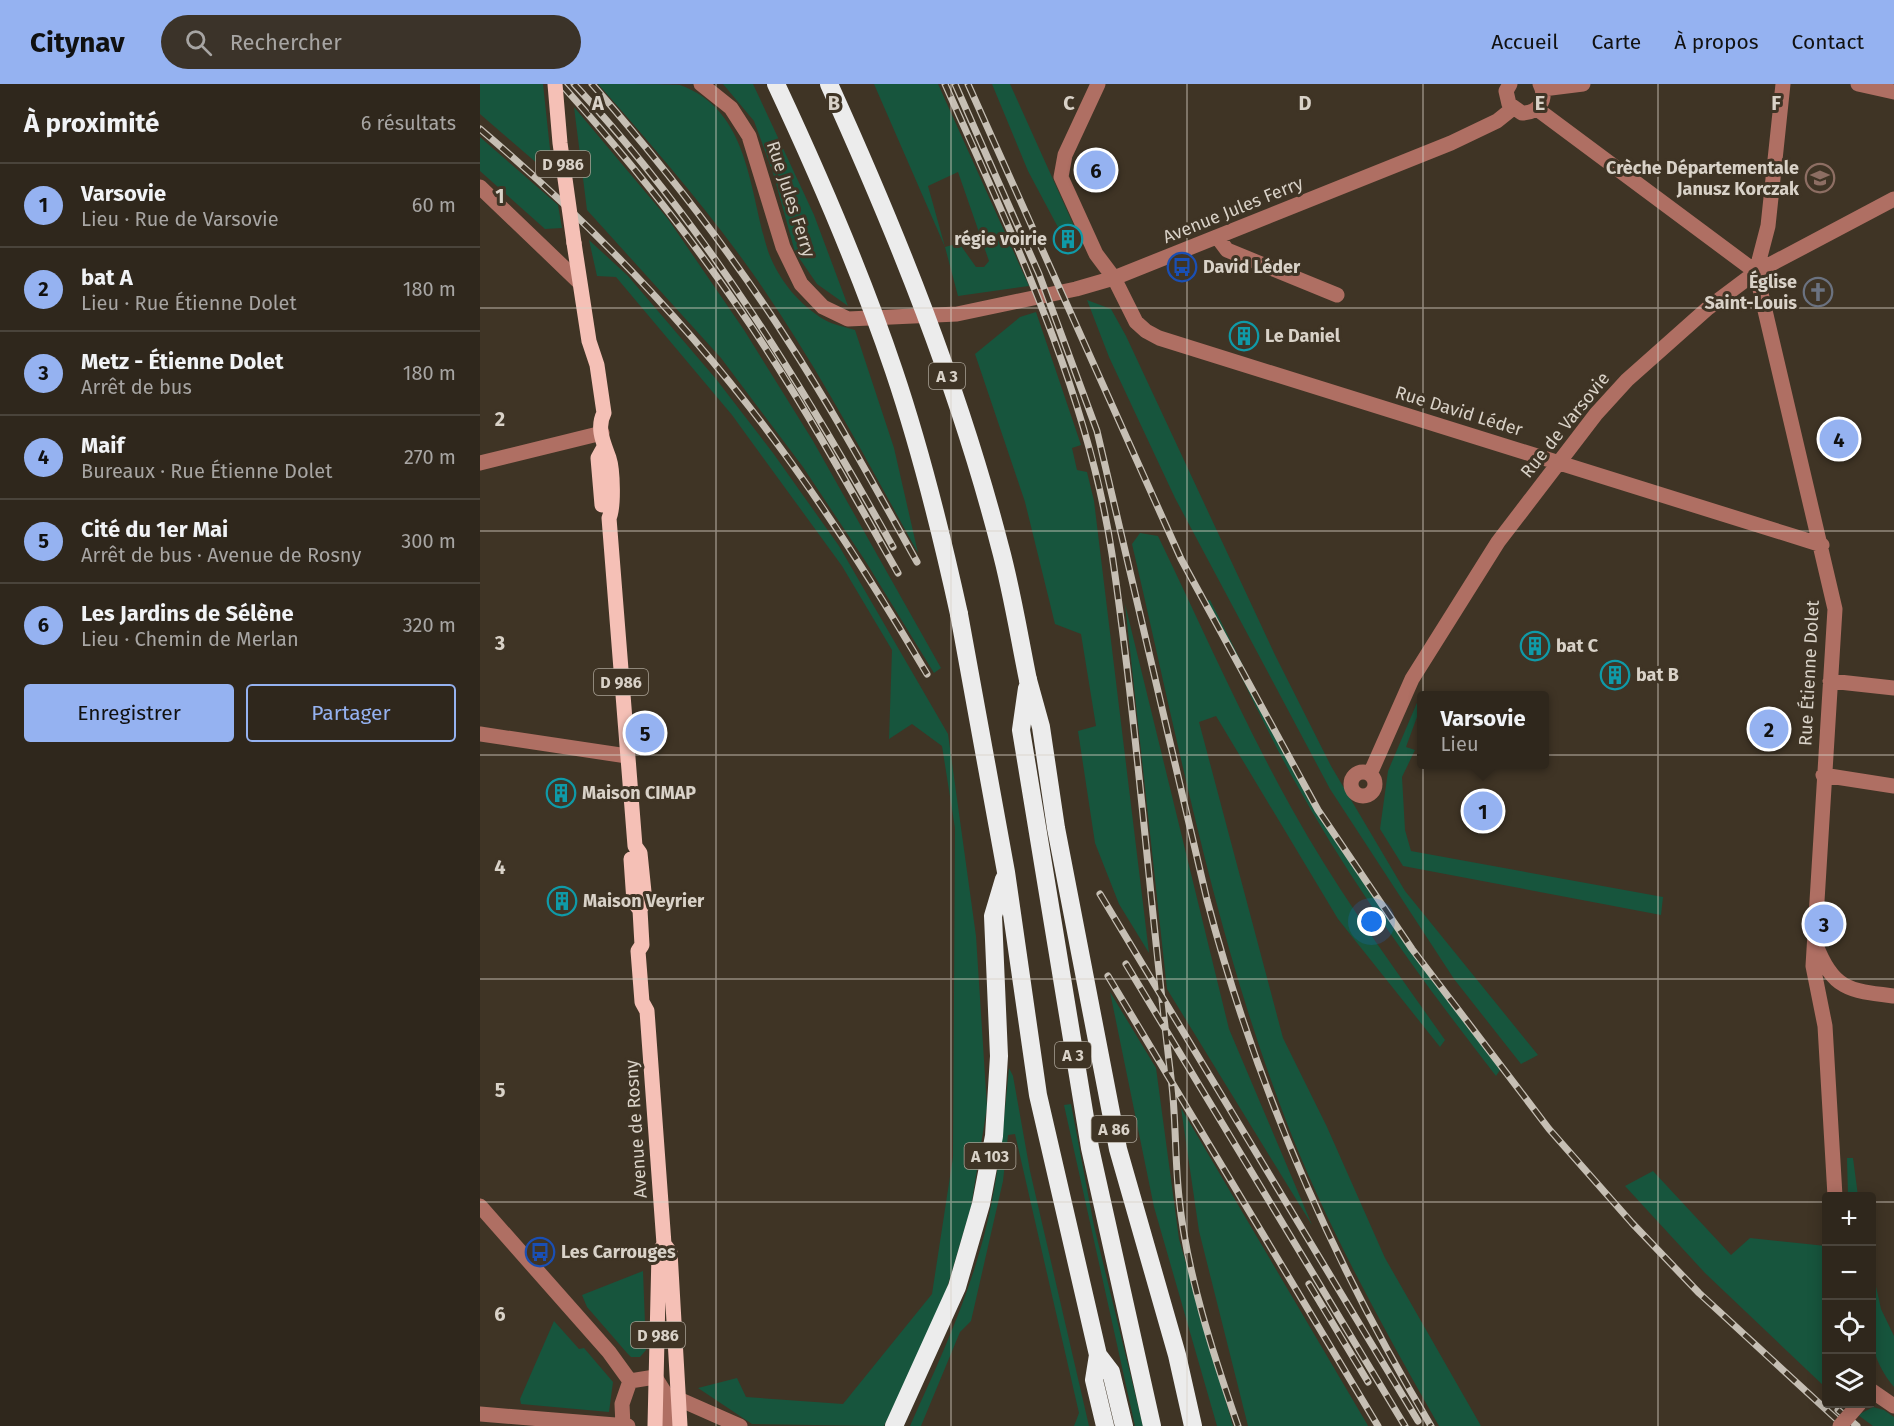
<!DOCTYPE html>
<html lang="fr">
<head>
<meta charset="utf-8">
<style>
	body { margin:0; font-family:"Fira Sans",sans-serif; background:#3b3329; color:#f1f3f6 }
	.controls { position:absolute; right:18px; bottom:18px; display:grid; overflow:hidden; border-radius:6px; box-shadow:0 3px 15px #0003 }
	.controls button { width:54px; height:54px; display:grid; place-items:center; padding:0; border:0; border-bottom:2px solid #4a443b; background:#2f271c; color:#f1f3f6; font:30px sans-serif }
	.you { position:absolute; left:892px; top:838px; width:21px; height:21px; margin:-15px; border:4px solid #fff; border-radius:50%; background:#1a73e8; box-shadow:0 0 0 9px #1a73e833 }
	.badge { display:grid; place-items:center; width:39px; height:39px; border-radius:50%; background:#95b2f1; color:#111; font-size:20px; font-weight:700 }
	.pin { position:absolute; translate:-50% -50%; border:3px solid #fff; box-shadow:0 2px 6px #0006 }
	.popup { position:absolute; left:937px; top:607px; width:132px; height:78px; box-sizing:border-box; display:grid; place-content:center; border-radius:6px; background:#2f271c; filter:drop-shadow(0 2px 4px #0005); font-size:20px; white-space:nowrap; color:#a7a5a3 }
	.popup b { font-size:22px; color:#f1f3f6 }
	.popup::after { content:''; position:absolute; left:50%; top:100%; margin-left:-12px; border:12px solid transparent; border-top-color:#2f271c }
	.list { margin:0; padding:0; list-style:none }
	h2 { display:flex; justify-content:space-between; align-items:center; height:78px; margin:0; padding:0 24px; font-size:26px }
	h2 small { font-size:20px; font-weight:400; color:#a7a5a3 }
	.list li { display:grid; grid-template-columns:39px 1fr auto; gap:18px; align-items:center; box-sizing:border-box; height:84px; padding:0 24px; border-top:2px solid #4a443b }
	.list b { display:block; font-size:22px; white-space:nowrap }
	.list p { margin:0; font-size:20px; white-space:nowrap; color:#a7a5a3 }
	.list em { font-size:20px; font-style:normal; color:#a7a5a3 }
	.actions { display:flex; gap:12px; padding:18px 24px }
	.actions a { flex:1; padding:14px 0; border:2px solid #95b2f1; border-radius:6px; text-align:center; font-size:21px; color:#95b2f1 }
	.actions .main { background:#95b2f1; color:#111 }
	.icon { flex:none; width:33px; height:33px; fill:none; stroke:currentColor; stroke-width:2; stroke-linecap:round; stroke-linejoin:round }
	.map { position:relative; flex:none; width:1414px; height:1342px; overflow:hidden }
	header { display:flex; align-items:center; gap:36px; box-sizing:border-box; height:84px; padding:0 30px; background:#95b2f1; color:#111 }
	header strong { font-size:28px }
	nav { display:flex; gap:33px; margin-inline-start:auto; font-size:21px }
	.search { width:420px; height:54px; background:#3b3329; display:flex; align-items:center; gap:15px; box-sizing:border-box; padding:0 21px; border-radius:33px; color:#a7a5a3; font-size:22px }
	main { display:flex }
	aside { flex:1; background:#2f271c }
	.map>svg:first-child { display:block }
	.green { fill:#17553d; fill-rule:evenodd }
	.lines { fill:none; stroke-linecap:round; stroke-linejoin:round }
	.minor { stroke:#af6f63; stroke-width:15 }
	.major { stroke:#f5c0b6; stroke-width:15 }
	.highway { stroke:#ececec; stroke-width:18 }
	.rail-casing { stroke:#c6bfb4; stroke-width:7 }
	.rail { stroke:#3f3425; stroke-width:4.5; stroke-dasharray:14; stroke-linecap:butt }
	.minor-bridge { stroke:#af6f63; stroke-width:15 }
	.major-bridge { stroke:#f5c0b6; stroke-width:15 }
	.highway-bridge { stroke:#ececec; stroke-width:18 }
	.grid { fill:none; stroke:#d9d2c8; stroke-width:1.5; stroke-opacity:0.55 }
	.labels { text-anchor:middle; stroke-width:6; stroke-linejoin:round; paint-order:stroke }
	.shield { fill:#3f3425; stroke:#aba397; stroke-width:1.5 }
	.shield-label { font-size:16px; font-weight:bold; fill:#d9d2c8 }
	.poi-label { font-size:18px; font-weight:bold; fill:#d9d2c8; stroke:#3f3425; text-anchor:start }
	.street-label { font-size:18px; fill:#d9d2c8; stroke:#3f3425 }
	.grid-label { font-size:20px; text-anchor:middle; font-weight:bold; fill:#d9d2c8; stroke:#3f3425; stroke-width:6; stroke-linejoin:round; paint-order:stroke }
</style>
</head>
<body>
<header>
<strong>Citynav</strong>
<div class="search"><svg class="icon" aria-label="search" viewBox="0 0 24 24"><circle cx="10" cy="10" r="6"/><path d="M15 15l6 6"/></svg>Rechercher</div>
<nav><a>Accueil</a><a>Carte</a><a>À propos</a><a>Contact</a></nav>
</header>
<main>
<aside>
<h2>À proximité<small>6 résultats</small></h2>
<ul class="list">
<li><span class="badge">1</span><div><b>Varsovie</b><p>Lieu · Rue de Varsovie</p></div><em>60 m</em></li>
<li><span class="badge">2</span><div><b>bat A</b><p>Lieu · Rue Étienne Dolet</p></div><em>180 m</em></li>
<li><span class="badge">3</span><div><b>Metz - Étienne Dolet</b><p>Arrêt de bus</p></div><em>180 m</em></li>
<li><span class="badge">4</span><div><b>Maif</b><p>Bureaux · Rue Étienne Dolet</p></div><em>270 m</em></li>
<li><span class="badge">5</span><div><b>Cité du 1er Mai</b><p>Arrêt de bus · Avenue de Rosny</p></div><em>300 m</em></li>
<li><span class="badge">6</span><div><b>Les Jardins de Sélène</b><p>Lieu · Chemin de Merlan</p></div><em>320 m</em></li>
</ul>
<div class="actions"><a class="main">Enregistrer</a><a>Partager</a></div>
</aside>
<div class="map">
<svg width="1414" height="1342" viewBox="0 0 1414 1342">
	<rect width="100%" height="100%" fill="#3f3425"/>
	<path class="green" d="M 0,0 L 63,0 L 73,93 L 0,30 Z
		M 118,0 C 136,0 186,0 200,1 C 270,26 269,108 288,167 C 298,195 319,221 345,236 C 353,241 366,243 375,246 L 414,364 L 438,469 C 385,373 334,276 271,187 C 224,121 171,60 118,0 Z
		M 243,0 L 273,0 L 334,131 L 368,222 L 337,200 L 315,168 L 293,89 L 274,37 Z
		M 394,0 L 458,0 L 549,202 L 478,212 L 465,163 ZM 478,88 L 509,177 L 504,183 L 496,183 L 479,159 L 465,163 L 448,102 Z
		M 512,0 L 530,0 L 594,142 L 581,149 L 548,87 Z
		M 94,23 L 188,135 L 264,246 L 333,357 L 461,584 L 454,589 L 386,478 L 323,383 L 241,274 L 107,126 Z
		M 0,53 L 78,121 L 82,144 L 65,145 L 0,87 Z
		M 109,156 L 148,192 L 236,295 L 293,369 L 359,462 L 468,650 L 496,852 L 507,1023 L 491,1123 L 461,1224 L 404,1342 L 272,1340 L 218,1304 L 257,1294 L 266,1313 L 363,1320 L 452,1210 L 473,1073 L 475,744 L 462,662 L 432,640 L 409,655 L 412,566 L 362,482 L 252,331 L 136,193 L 117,192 Z
		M 607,216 L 631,225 L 646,252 L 795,571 L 851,682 L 925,807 L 1058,971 L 1041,980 L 974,895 L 850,705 L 695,414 L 629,273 Z
		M 556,228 L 601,361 L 592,364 L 597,386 L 607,388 L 614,417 L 669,869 L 639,820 L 615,759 L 598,647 L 616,642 L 601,550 L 575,540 L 545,418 L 495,270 L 540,233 Z
		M 660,449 L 678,452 C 722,543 763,637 812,725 C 857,806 912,881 965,956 L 960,963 L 858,835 L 736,632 L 719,638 L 803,954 L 847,1043 L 905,1174 L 1001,1342 L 959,1342 C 902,1242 846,1141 805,1034 C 734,849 697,652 652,460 Z
		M 730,516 C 761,577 791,639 825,698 C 883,798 951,893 1020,986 L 1016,992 C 943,898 872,801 814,696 C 782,638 754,577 725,517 Z
		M 645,520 L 749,945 L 832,1141 L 687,905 Z
		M 942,607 L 946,609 L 942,612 L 941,622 L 926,663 L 935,666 L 922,693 L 925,746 L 931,767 L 1183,813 L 1181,831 L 923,782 L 900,745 L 908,687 Z
		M 630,908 L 676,984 L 699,1155 L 753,1342 L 737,1342 L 674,1123 Z
		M 529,984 L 533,992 L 550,1087 L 609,1342 L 594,1342 L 599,1329 L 535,1050 L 528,1051 L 523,1097 L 491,1237 L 480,1248 L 441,1342 L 430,1342 C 455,1286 481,1231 498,1173 C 517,1113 523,1046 529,984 Z
		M 591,1020 L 614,1142 L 663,1342 L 655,1342 L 584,1021 Z
		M 701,1024 L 887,1340 L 888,1342 L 768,1342 L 719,1147 Z
		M 1367,1074 L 1373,1074 L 1378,1112 L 1368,1112 Z
		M 1173,1087 L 1251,1171 L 1270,1154 L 1346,1162 L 1346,1304 L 1225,1189 L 1145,1102 Z
		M 1392,1184 L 1401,1225 L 1414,1252 L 1414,1303 C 1382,1264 1391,1231 1392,1184 Z
		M 163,1187 L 166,1266 L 160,1273 L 151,1273 L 147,1269 L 107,1223 L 102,1211 Z
		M 74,1237 L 99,1265 L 104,1264 L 133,1298 L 129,1328 L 41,1320 L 40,1315 Z
		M 1393,1323 L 1404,1326 L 1414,1333 L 1414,1342 L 1393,1342 L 1378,1331 Z"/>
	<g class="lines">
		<path class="minor" d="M 221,0 L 251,24 L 269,52 L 303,163 L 321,200 L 343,223 L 368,235 L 477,230 L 596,205 L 634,194 L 971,59 L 1017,37 L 1032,25
			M 618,0 L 585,71 L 581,93 L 616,170 L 634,194 L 656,238 L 666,247 L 679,254 L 1342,461
			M 1030,0 L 1026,7 L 1029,20 L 1042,29 C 1059,29 1068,15 1060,0
			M 1303,0 L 1288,142 L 1276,188 L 1355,525 L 1333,882 L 1345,942 L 1355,1112
			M 1378,0 L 1414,8
			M 1063,5 L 1103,0
			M 1057,25 L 1276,188
			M 0,103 L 98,197
			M 738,154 L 747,166 L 857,211
			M 0,379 L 122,349
			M 1350,597 L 1414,604
			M 0,650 L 147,672
			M871 700a12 12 0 1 1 24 0a12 12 0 1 1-24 0Z
			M 890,690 L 932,595 L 1018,458 L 1116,330 L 1147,296 L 1228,224 L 1276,188 L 1414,115
			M 1343,691 L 1414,702
			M 1336,861 C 1353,906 1370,907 1414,912
			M 0,1122 L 129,1268 L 150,1297
			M 150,1297 L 175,1293 L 185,1309 L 188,1342
			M 1392,1307 L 1414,1322
			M 176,1321 L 185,1309 L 260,1342
			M 0,1330 L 148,1342
			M 143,1342 L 142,1320 L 150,1297"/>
		<path class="major" d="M 94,159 L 109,257 L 117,281 L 124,329 C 116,344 124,360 129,374 C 133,386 134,424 129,434 L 155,762 L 160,769 L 164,808 L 164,817 L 160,826 L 162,861 L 158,867 L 162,918 L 167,927 L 184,1160 L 179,1169 L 175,1342
			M 122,421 L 118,374 L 123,365
			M 151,775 L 154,818 L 160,826
			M 184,1160 L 190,1168 L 200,1342"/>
		<path class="highway" d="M 479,530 L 526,788 L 558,1011 L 618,1271 L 614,1296 L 625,1342
			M 548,596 L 561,643 L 576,744 L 638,1065 L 697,1271 L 713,1342
			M 547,604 L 541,646 L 610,1064 L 672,1342
			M 618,1271 L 631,1288 L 644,1342
			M 414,1342 L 477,1203 L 501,1120 L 514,1052 L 519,972 L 513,832 L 524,795"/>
		<g class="rail-casing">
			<path id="rail" d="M 81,0 C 144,70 203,143 256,220 C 316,306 366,398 418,489
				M 94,0 C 223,139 321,299 413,463
				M 112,0 C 182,80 248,164 306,254 C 353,326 395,403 437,478
				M 465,0 C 532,151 607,305 632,470 C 658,647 670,825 692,1002 C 696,1039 695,1077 699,1113 C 706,1187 734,1273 758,1342
				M 475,0 L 559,190 L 617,347 L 727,816 C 776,1002 852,1177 951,1342
				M 488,0 L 701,475 L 838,726 L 932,865 L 1069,1045 L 1152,1139 L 1219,1209 L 1364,1342
				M 0,45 C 113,141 217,249 304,369 C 356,440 402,514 447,590
				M 620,810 L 938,1337
				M 646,880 L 925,1342
				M 628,892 L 898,1342
				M 829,1200 L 888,1298
				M 1358,1326 L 1377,1342"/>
		</g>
		<use href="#rail" class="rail"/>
		<path class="minor-bridge" d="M 1360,1342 L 1379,1320"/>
		<path class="major-bridge" d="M 75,0 L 80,59 L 94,159"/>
		<path class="highway-bridge" d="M 296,0 C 340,94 381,189 414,287 C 441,367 461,448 479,530
			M 349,0 C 417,150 479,304 520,463 C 532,507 539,552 548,596"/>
	</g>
	<path class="grid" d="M 236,0 L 236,1342M 471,0 L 471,1342M 707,0 L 707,1342M 943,0 L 943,1342M 1178,0 L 1178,1342M 0,224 L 1414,224M 0,447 L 1414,447M 0,671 L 1414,671M 0,895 L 1414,895M 0,1118 L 1346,1118M 1392,1118 L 1414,1118"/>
	<defs>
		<g id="school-ring" transform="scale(1.5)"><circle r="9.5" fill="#3f3425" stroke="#8d6e63" stroke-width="1.5"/><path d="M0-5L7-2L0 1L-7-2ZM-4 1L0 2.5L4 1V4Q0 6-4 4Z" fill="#8d6e63"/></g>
		<g id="building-ring" transform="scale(1.5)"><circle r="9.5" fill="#3f3425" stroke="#0f9aa8" stroke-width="1.5"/><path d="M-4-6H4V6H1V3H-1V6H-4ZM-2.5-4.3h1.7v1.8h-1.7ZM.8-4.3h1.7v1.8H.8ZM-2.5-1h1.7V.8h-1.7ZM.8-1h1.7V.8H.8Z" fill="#0f9aa8"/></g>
		<g id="bus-ring" transform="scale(1.5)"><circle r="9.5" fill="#3f3425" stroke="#1a4fb4" stroke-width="1.5"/><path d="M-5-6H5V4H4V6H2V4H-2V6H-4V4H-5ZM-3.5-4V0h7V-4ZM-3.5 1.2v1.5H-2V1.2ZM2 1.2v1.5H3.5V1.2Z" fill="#1a4fb4"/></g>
		<g id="church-ring" transform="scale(1.5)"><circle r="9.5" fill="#3f3425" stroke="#6b7280" stroke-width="1.5"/><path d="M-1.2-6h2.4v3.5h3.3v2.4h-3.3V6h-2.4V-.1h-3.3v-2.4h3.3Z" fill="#6b7280"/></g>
	</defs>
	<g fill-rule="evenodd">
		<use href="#school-ring" x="1340" y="94"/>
		<use href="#building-ring" x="588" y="155"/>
		<use href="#bus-ring" x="702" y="183"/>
		<use href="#church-ring" x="1338" y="208"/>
		<use href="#building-ring" x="764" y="252"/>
		<use href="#building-ring" x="1055" y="562"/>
		<use href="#building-ring" x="1135" y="591"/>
		<use href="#building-ring" x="81" y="709"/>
		<use href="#building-ring" x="82" y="817"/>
		<use href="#bus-ring" x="60" y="1168"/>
	</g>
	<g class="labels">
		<g class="shield">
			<rect x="56" y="67" width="54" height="26" rx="4.5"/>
			<rect x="449" y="279" width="36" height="26" rx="4.5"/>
			<rect x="114" y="585" width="54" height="26" rx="4.5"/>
			<rect x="575" y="958" width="36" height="26" rx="4.5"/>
			<rect x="611.5" y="1032" width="45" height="26" rx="4.5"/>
			<rect x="484.5" y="1059" width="51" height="26" rx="4.5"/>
			<rect x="151" y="1238" width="54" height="26" rx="4.5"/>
		</g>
		<g class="shield-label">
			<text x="83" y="86">D 986</text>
			<text x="467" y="298">A 3</text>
			<text x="141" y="604">D 986</text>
			<text x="593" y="977">A 3</text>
			<text x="634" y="1051">A 86</text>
			<text x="510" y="1078">A 103</text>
			<text x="178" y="1257">D 986</text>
		</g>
		<g class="poi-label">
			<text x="1319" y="90" text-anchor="end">Crèche Départementale<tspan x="1319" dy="21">Janusz Korczak</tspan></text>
			<text x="567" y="161" text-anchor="end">régie voirie</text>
			<text x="723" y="189">David Léder</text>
			<text x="1317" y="204" text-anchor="end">Église<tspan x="1317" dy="21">Saint-Louis</tspan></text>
			<text x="785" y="258">Le Daniel</text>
			<text x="1076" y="568">bat C</text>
			<text x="1156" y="597">bat B</text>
			<text x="102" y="715">Maison CIMAP</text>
			<text x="103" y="823">Maison Veyrier</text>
			<text x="81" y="1174">Les Carrouges</text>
		</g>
		<g class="street-label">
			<text transform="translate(311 115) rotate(72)" y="6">Rue Jules Ferry</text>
			<text transform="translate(753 126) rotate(-22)" y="6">Avenue Jules Ferry</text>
			<text transform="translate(979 327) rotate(17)" y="6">Rue David Léder</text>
			<text transform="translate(1085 341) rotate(-51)" y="6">Rue de Varsovie</text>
			<text transform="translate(1329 589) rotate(-87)" y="6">Rue Étienne Dolet</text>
			<text transform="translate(156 1045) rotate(-94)" y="6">Avenue de Rosny</text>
		</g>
	</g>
	<g class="grid-label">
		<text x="118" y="26">A</text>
		<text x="354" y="26">B</text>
		<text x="589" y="26">C</text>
		<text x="825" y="26">D</text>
		<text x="1060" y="26">E</text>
		<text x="1296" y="26">F</text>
		<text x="20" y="119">1</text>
		<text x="20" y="342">2</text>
		<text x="20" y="566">3</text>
		<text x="20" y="790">4</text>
		<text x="20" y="1013">5</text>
		<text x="20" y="1237">6</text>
	</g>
</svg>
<div class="controls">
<button>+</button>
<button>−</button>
<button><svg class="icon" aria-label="locate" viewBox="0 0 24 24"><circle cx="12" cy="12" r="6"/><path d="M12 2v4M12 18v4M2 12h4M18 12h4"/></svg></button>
<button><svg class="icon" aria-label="layers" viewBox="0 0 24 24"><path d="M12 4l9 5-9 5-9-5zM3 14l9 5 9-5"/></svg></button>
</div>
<div class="you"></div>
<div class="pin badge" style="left:1003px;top:727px">1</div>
<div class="popup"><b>Varsovie</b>Lieu</div>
<div class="pin badge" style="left:1289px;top:645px">2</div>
<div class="pin badge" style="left:1344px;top:840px">3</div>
<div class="pin badge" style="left:1359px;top:355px">4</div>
<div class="pin badge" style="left:165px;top:649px">5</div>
<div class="pin badge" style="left:616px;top:86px">6</div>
</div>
</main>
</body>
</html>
